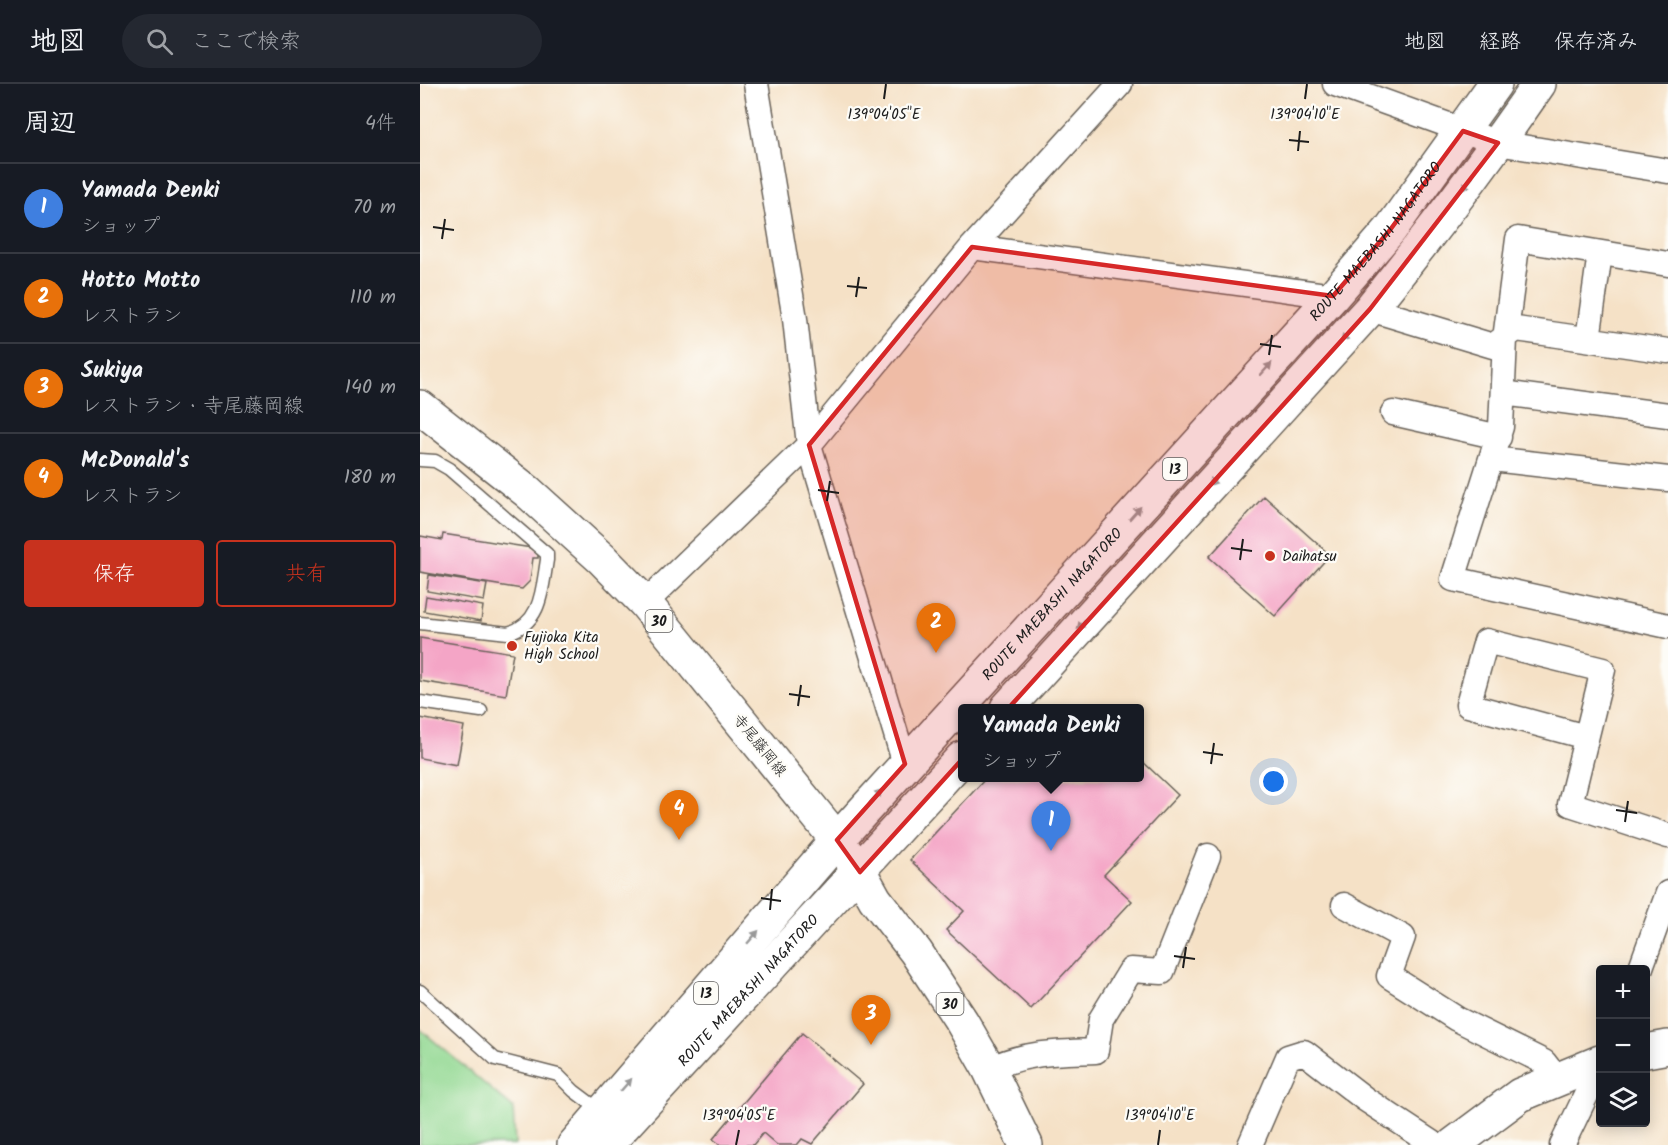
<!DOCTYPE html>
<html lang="ja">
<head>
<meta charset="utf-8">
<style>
	body { margin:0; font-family:Kalam,"Klee One",sans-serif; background:#242831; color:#f1f3f6 }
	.controls { position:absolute; right:18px; bottom:18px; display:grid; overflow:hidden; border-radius:6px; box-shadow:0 3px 15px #0003 }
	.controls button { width:54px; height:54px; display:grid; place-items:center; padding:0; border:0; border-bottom:2px solid #363941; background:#171b24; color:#f1f3f6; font:30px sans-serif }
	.you { position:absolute; left:854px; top:698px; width:21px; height:21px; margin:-15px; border:4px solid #fff; border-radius:50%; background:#1a73e8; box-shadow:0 0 0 9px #1a73e833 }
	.badge { display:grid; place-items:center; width:39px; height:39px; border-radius:50%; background:#c8321e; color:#fff; font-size:20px; font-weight:700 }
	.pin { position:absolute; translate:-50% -50px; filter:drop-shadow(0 2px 3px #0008) }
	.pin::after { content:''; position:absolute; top:32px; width:21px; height:18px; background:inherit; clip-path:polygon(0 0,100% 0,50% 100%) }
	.popup { position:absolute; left:538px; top:620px; width:186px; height:78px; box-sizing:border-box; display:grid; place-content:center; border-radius:6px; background:#171b24; filter:drop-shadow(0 2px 4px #0005); font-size:20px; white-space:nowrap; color:#9ea1a6 }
	.popup b { font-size:22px; color:#f1f3f6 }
	.popup::after { content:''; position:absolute; left:50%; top:100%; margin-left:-12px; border:12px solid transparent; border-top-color:#171b24 }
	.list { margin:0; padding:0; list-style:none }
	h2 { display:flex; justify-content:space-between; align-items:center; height:78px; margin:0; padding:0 24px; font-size:26px }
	h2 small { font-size:20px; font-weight:400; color:#9ea1a6 }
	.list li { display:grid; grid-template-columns:39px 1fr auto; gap:18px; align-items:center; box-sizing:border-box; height:90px; padding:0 24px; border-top:2px solid #363941 }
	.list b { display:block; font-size:22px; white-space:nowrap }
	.list p { margin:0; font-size:20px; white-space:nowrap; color:#9ea1a6 }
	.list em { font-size:20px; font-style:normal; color:#9ea1a6 }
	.actions { display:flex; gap:12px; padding:18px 24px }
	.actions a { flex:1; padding:14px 0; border:2px solid #c8321e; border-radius:6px; text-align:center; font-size:21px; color:#c8321e }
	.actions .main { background:#c8321e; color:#fff }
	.icon { flex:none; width:33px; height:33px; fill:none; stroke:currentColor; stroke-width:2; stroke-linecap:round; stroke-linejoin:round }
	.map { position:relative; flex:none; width:1248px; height:1061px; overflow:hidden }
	header { display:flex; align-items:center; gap:36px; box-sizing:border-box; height:84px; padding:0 30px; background:#171b24; border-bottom:2px solid #363941 }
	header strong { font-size:28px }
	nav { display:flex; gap:33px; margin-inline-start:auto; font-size:21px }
	.search { width:420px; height:54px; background:#242831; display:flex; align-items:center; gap:15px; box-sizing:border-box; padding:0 21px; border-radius:33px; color:#9ea1a6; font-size:22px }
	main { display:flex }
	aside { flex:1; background:#171b24 }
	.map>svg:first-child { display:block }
	.green { fill:#92d892; stroke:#577a57; stroke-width:1.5 }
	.building { fill:#f4a5c6 }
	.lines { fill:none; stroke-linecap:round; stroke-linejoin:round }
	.lane-casing { stroke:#686158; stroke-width:15 }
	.street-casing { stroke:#686158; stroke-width:27 }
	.secondary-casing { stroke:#686158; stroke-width:36 }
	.primary-casing { stroke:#686158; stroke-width:36 }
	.lane { stroke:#fff; stroke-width:12 }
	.street { stroke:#fff; stroke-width:24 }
	.secondary { stroke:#fff; stroke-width:33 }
	.primary { stroke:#fff; stroke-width:33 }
	.oneway { fill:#999 }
	.marked { fill:#d62828; fill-opacity:0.2; stroke:#d62828; stroke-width:4.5; stroke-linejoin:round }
	.ticks { fill:none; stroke:#1c1c1c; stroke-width:2 }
	.poi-dot { fill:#c8321e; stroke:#fdfcf7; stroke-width:2 }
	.labels { text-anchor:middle; stroke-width:4.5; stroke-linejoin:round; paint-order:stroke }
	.shield { fill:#fdfcf7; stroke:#605f5e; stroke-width:1.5 }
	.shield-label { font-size:14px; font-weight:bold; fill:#1c1c1c }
	.street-label { font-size:15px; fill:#1c1c1c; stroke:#fdfcf7 }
	.poi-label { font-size:15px; fill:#1c1c1c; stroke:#fdfcf7; text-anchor:start }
	.ticks-label { font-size:15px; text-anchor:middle; fill:#1c1c1c; stroke:#fdfcf7; stroke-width:4.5; stroke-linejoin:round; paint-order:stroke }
</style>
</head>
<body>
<header>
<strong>地図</strong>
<div class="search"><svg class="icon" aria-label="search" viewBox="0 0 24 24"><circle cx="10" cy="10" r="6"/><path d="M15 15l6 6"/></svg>ここで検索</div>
<nav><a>地図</a><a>経路</a><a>保存済み</a></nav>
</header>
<main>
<aside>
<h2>周辺<small>4件</small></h2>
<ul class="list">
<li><span class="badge" style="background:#3f7fe0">1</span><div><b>Yamada Denki</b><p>ショップ</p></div><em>70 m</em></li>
<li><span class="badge" style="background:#e8710a">2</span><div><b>Hotto Motto</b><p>レストラン</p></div><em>110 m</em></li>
<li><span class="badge" style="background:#e8710a">3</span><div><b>Sukiya</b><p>レストラン · 寺尾藤岡線</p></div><em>140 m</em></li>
<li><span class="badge" style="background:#e8710a">4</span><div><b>McDonald's</b><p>レストラン</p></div><em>180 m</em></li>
</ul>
<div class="actions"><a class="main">保存</a><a>共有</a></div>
</aside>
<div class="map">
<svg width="1248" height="1061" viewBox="0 0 1248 1061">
	<rect width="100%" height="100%" fill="#fdfcf7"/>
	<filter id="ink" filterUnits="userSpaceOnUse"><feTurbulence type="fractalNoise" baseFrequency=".0167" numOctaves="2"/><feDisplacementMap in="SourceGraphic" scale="12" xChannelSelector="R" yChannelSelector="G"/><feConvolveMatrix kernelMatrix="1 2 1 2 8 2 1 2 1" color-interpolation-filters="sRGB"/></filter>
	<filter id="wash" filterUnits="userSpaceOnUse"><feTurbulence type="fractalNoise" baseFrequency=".008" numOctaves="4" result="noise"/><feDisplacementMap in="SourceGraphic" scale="24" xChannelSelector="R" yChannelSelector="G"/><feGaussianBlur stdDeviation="1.35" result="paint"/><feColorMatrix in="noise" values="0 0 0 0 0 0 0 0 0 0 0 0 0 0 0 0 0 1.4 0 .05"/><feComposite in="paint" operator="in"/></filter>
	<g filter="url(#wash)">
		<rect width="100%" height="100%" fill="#f5e1c6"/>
		<path class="green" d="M 0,945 L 93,1024 L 95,1061 L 0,1061 Z"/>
		<g id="blocks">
			<path class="building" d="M 844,412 L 910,471 L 855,532 L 789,473 Z
				M 23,450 L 118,465 L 118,474 L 113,474 L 110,497 L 102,505 L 0,488 L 0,452 L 22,456 Z
				M 9,491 L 67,500 L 64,517 L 7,507 Z
				M 6,512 L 63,522 L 61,537 L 4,527 Z
				M 0,554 L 93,569 L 86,611 L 0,597 Z
				M 0,634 L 44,642 L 37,681 L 0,674 Z
				M 720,675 L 758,711 L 684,791 L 712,817 L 611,925 L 526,846 L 544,827 L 490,776 L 566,694 L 720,694 Z
				M 382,949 L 443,1000 L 392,1060 L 382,1055 L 377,1061 L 357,1061 L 343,1049 L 333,1061 L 301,1061 L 293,1055 Z"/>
		</g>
	</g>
	<g filter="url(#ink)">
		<use href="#blocks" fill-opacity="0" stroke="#686158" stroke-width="1.5"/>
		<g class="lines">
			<g class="lane-casing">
				<path id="lane" d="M 0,376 L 15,377 L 29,385 L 127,470 L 127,476 C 122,505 122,539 88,549 L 0,539
					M 0,618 L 61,627
					M 0,907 L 75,975 L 138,991 L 154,1007 L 182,1028"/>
			</g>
			<g class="street-casing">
				<path id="street" d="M 336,0 L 375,235 L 389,361 L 485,680
					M 915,0 L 1078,59 L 1248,87
					M 552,163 L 913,212
					M 1248,180 L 1098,155 L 1085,255 L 1081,343 L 1033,495 L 1248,542
					M 950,225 L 1073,262 L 1096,245 L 1248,267
					M 1168,255 L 1180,169
					M 1083,309 L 1248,331
					M 973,329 L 1079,353
					M 1072,375 L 1248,395
					M 225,519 L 389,361 L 552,163 L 700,0
					M 1166,653 L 1048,621 L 1066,557 L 1183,586 L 1150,720 L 1248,752
					M 924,821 L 983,853 L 969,892 L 1037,935 L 1124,978 L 1138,996
					M 1220,886 L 1248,809
					M 569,985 C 606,968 637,968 676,967 L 681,935 L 711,886 L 742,888 L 788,772
					M 830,1061 L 868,973 L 884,968 L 945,1015 L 1015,1061
					M 1142,1061 L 1171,1001 L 1164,985"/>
			</g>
			<g class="secondary-casing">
				<path id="secondary" d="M 1226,967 L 1248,963
					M 1033,1061 L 1100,1011 L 1180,978"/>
			</g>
			<g class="primary-casing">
				<g id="primary">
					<path d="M 0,323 L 108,408 L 182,475 L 225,519 L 417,756 L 440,788 L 455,815 L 496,868 L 542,938 L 569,985 L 606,1061"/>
					<path d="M 587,624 L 950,225 C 1009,152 1066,77 1119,0"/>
					<path id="s1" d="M 154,1061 L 417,756 L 913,212 L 970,146 L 1075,0"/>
					<path id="s2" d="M 186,1061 L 542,674"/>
				</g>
			</g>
			<use href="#lane" class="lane"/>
			<use href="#street" class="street"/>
			<use href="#secondary" class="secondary"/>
			<use href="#primary" class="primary"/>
		</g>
		<defs><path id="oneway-solid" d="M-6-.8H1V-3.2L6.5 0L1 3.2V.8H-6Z" transform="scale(1.5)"/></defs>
		<g class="oneway">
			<use href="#oneway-solid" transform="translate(1048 99) rotate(127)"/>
			<use href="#oneway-solid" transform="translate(927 251) rotate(132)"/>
			<use href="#oneway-solid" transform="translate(846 285) rotate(-48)"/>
			<use href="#oneway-solid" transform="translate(795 395) rotate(132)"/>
			<use href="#oneway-solid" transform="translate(715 429) rotate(-48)"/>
			<use href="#oneway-solid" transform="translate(663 539) rotate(132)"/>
			<use href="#oneway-solid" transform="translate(456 712) rotate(-48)"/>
			<use href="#oneway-solid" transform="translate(333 853) rotate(-49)"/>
			<use href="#oneway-solid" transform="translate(206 1001) rotate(-49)"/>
		</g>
	</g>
	<path class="marked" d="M 1043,47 L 1078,59 L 950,225 L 440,788 L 417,756 L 485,680 L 389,361 L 552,163 L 913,212 L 970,146 Z"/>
	<path class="ticks" d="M 464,15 L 466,0M 885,15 L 887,0M 869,56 L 889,58M 878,67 L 880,47M 13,143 L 34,146M 22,155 L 25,135M 427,202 L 447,204M 436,213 L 439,193M 840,260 L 861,263M 849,271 L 852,251M 398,406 L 419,409M 407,417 L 410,397M 811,464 L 832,467M 820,476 L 823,455M 369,610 L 390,613M 378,622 L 381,601M 783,668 L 803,671M 791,680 L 794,659M 1196,726 L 1217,729M 1205,738 L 1208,717M 341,814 L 361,817M 350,826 L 352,805M 754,872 L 775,875M 763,884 L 766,863M 316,1061 L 319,1046M 738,1061 L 740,1046"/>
	<g class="poi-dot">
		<circle cx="850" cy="472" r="6"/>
		<circle cx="92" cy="562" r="6"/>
	</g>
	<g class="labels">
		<g class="shield">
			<rect x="743" y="374" width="24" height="22" rx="4.5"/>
			<rect x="225.5" y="526" width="27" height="22" rx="4.5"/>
			<rect x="274" y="898" width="24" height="22" rx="4.5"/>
			<rect x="516.5" y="909" width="27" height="22" rx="4.5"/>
		</g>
		<g class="shield-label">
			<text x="755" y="390">13</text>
			<text x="239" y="542">30</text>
			<text x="286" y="914">13</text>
			<text x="530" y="925">30</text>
		</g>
		<g class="street-label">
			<text dy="5" stroke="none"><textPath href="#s1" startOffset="1208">ROUTE MAEBASHI NAGATORO</textPath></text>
			<text dy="5" stroke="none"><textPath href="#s1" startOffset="722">ROUTE MAEBASHI NAGATORO</textPath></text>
			<text transform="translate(340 661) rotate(51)" y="5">寺尾藤岡線</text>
			<text dy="5" stroke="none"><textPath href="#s2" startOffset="210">ROUTE MAEBASHI NAGATORO</textPath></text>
		</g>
		<g class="poi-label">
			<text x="862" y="477">Daihatsu</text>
			<text x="104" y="558">Fujioka Kita<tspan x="104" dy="17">High School</tspan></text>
		</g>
	</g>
	<g class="ticks-label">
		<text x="464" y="35">139°04'05"E</text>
		<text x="885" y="35">139°04'10"E</text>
		<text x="319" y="1036">139°04'05"E</text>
		<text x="740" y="1036">139°04'10"E</text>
	</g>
</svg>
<div class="controls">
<button>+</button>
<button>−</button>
<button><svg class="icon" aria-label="layers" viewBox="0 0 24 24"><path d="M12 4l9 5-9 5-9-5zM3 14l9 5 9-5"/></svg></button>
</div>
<div class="you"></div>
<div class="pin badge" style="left:631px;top:767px;background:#3f7fe0">1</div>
<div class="popup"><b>Yamada Denki</b>ショップ</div>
<div class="pin badge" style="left:516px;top:569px;background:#e8710a">2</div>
<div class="pin badge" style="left:451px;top:961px;background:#e8710a">3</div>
<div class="pin badge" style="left:259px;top:756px;background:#e8710a">4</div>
</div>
</main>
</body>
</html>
